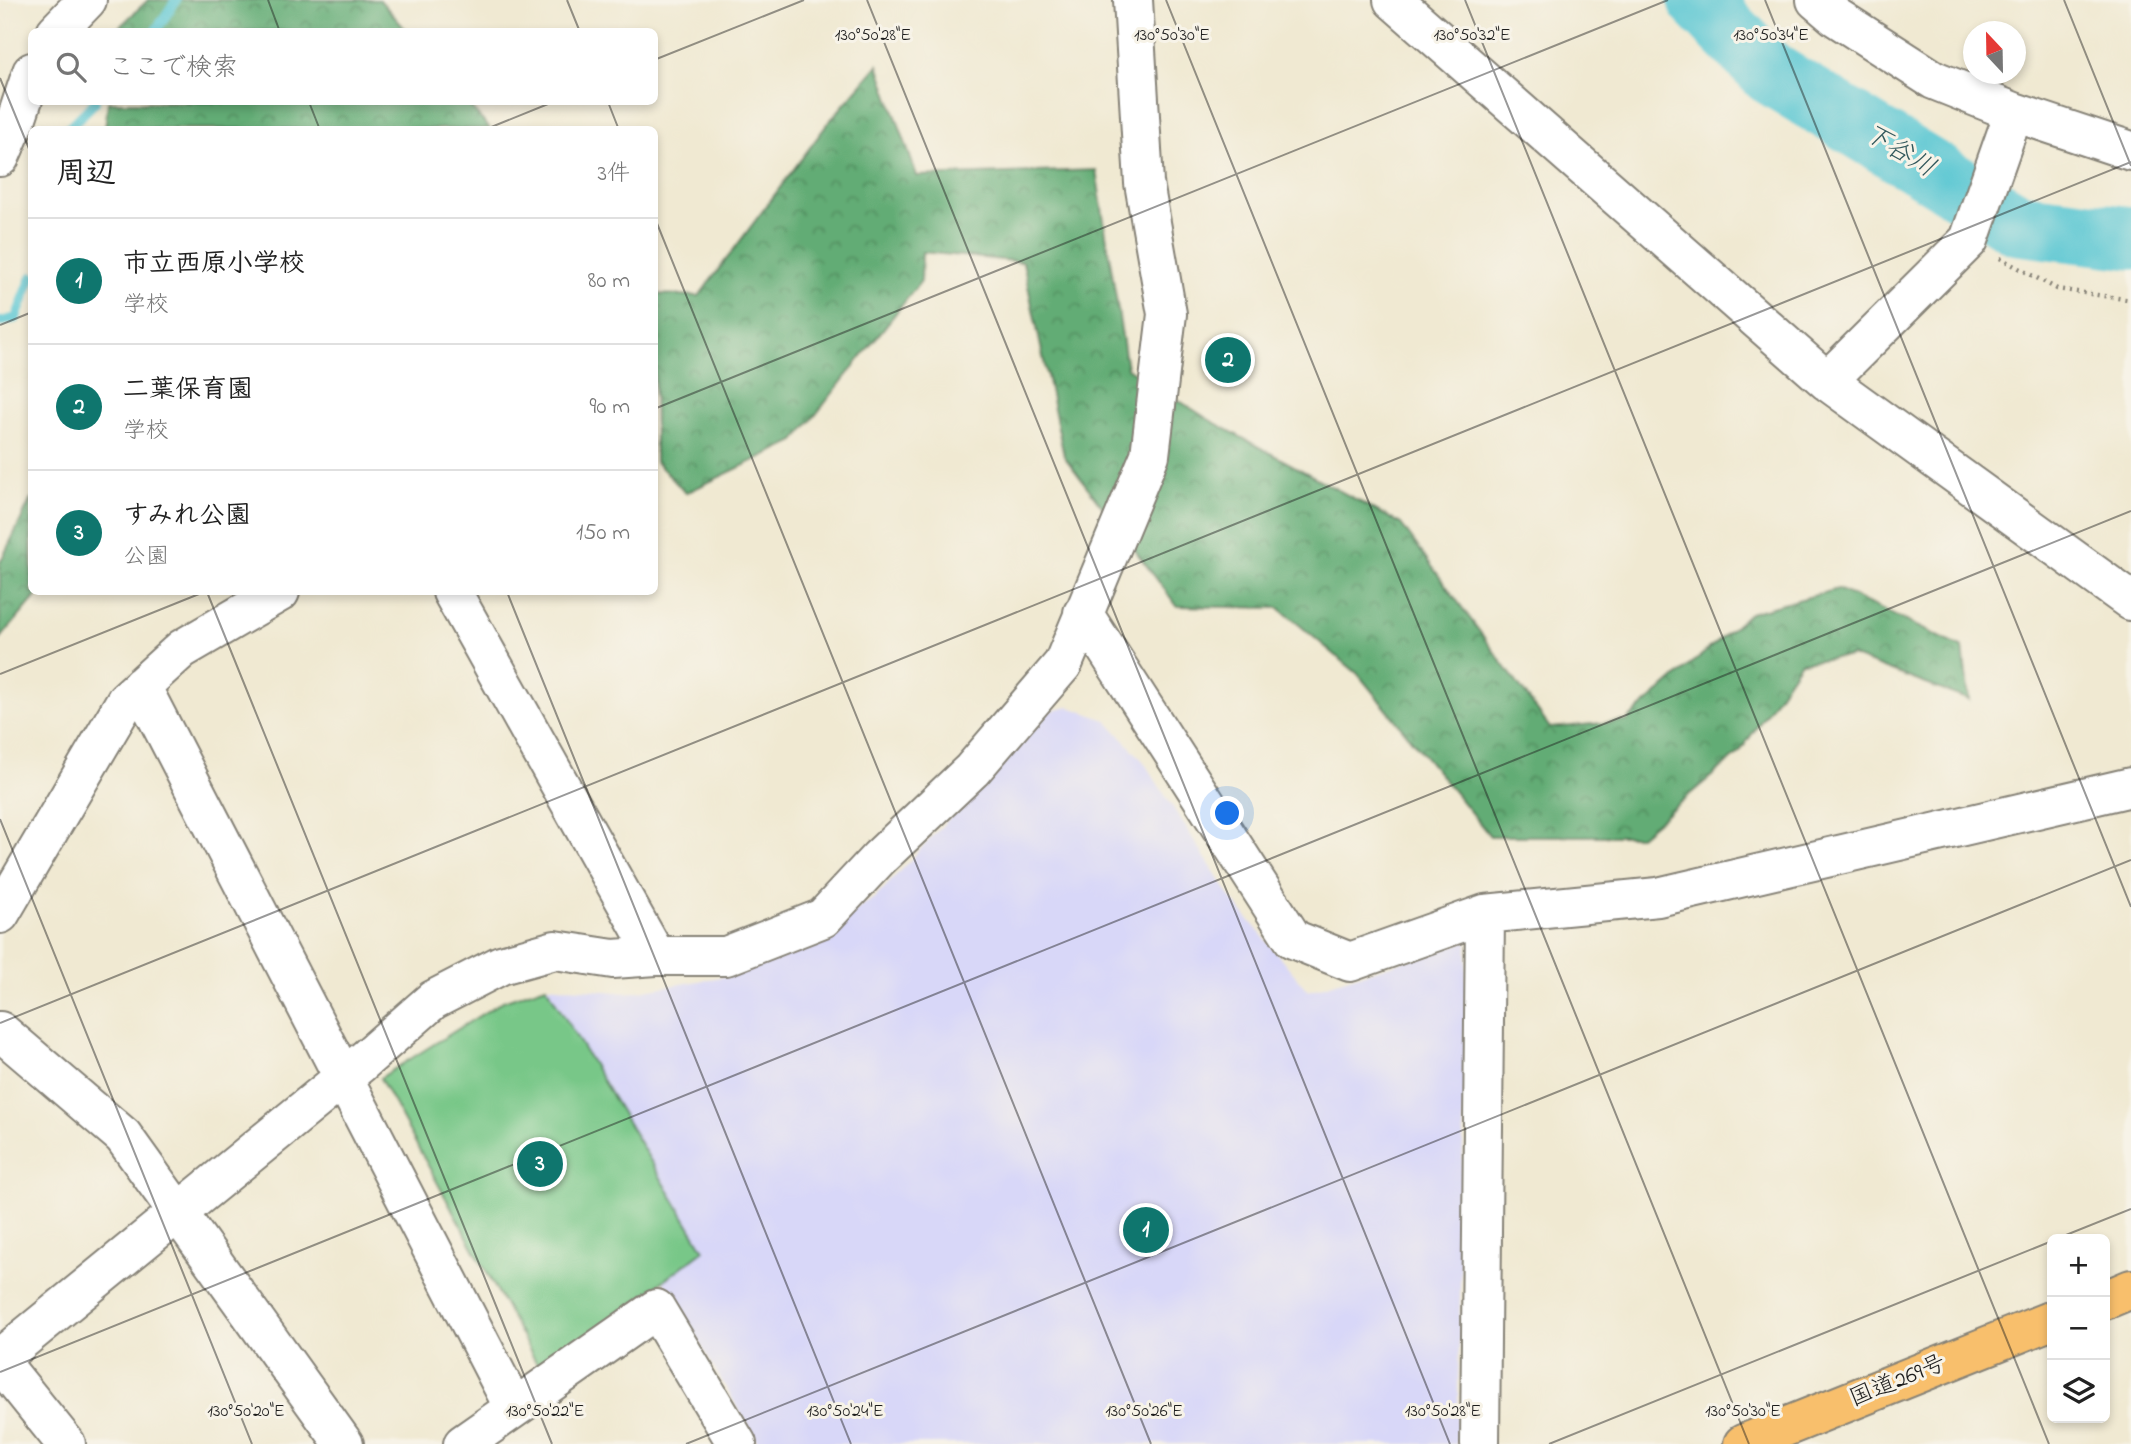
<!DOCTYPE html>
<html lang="ja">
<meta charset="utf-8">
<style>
:root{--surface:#fff;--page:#f6f6f6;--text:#222;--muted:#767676;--line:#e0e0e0;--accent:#0f766e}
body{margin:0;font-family:"Indie Flower","Klee One",sans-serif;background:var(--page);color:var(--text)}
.controls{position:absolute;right:21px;bottom:21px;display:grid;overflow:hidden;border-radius:10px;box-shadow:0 4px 10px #0003}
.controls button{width:63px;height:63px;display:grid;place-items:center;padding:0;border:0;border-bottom:2px solid var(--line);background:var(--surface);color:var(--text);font:35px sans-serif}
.compass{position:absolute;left:1963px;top:21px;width:63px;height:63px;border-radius:50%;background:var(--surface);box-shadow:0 4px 10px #0003;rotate:338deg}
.you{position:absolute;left:1228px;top:814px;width:24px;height:24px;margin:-18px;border:5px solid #fff;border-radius:50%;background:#1a73e8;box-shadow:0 0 0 10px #1a73e833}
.badge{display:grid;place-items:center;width:46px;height:46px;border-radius:50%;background:var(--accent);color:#fff;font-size:23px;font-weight:700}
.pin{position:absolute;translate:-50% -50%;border:4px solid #fff;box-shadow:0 2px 7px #0006}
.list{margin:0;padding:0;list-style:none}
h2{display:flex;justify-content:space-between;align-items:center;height:91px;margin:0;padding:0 28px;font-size:30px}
h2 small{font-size:23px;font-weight:400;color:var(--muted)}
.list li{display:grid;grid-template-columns:46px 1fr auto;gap:21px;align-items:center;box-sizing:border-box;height:126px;padding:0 28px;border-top:2px solid var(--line)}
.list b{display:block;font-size:26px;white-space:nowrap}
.list p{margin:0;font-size:23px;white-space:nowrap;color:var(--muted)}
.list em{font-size:23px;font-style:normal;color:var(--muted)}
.icon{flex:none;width:38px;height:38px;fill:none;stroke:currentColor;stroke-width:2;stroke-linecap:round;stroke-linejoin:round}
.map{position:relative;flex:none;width:2131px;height:1444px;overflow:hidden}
.search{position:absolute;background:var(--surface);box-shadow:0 4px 10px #0003;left:28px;top:28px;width:630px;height:77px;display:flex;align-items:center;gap:18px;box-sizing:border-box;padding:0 24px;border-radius:10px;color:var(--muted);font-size:26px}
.panel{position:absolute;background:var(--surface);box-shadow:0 4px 10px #0003;left:28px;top:126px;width:630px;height:469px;border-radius:10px}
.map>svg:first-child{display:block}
.built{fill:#d8d7f8}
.green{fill:#78c788;stroke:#4a7252;stroke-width:2}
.forest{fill:url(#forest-crowns);stroke:#3f6448;stroke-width:2}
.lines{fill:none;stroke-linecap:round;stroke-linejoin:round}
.stream{stroke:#5bc7d3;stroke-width:10}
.river{stroke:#5bc7d3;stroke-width:63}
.minor-casing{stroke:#868277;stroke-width:42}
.highway-casing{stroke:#868277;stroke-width:42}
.path{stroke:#868277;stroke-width:4.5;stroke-dasharray:2 5;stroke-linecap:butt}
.minor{stroke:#fff;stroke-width:38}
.highway{stroke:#f8bf6c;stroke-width:38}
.ticks{fill:none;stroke:#1c1c1c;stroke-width:2;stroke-opacity:0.45}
.labels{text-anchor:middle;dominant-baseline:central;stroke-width:6;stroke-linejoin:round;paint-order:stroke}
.street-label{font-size:24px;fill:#1c1c1c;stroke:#f7f3e8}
.water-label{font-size:26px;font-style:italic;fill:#32585c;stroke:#f7f3e8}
.ticks-label{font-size:18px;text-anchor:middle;fill:#1c1c1c;stroke:#f7f3e8;stroke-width:6;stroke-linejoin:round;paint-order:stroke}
</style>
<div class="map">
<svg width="2131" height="1444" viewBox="0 0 2131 1444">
<defs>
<pattern id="forest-crowns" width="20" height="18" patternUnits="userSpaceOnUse" patternTransform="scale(1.75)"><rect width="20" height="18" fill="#62ac74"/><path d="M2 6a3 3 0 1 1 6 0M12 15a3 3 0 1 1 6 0" fill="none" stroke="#508b5e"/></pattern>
</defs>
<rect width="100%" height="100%" fill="#f7f3e8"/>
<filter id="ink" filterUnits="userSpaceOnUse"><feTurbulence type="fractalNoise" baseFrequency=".0143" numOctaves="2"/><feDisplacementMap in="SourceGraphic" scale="14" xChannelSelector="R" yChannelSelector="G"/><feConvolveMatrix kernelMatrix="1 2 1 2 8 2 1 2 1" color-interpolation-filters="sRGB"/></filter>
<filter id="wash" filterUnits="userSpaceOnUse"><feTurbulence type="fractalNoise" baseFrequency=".00686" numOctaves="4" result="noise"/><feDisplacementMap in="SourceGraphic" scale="28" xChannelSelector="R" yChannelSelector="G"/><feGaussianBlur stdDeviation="1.57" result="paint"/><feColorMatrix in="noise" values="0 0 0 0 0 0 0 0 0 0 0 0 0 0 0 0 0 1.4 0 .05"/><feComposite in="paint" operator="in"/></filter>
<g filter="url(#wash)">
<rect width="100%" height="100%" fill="#f0e9d2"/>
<path class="built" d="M 1069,707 L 1106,720 L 1143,761 L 1231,898 L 1308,991 L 1467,941 L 1457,1444 L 759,1444 L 663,1281 L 704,1250 L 546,986 L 628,993 L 728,976 L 825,932 L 877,896 L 1048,712 Z"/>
<path class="green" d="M 546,986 L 704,1250 L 542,1373 L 380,1078 L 503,1001 Z"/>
<path class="forest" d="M 148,0 L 380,0 L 407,31 L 115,31 Z
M 878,65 L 917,176 L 1096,170 L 1127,368 L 1213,422 L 1401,524 L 1550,728 L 1626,721 L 1750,613 L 1838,589 L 1963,648 L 1969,700 L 1851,656 L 1801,662 L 1739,753 L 1640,836 L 1490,836 L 1358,674 L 1279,608 L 1177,606 L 1064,456 L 1023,262 L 922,252 L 921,281 L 795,441 L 686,493 L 655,461 L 654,294 L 699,296 L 829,122 Z
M 108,102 L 466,102 L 490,129 L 105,129 Z
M 31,499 L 32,592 L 40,592 L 0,639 L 0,563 Z"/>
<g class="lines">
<path class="stream" d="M 155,32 L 176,0
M 67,130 L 95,102
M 0,322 L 16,318 L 32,277"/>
<path class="river" d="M 1699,0 L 1770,73 L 2018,224 L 2131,238"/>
</g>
</g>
<g filter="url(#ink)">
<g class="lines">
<g class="minor-casing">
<path id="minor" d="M 1393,0 L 1827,381 L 2131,601
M 1816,0 L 1836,17 L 1934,80 L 2014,112 L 2131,151
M 56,32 L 87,0
M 0,157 L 16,120 L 32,72
M 1827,381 L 1969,240 L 2014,112
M 452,592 L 656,956
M 1083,613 L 1293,939 L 1350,962 L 1485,914 L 1658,897 L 2131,787
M 141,686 L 514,1408
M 0,914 L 126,700 L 182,649 L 280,592
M 0,1031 L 123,1136 L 344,1444
M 0,1358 L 360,1064 L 433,1000 L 501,965 L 555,950 L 613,959 L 656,956 L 726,956 L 823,918 L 879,858 L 972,770 L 1063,664 L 1150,455 L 1167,314 L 1144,183 L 1133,0
M 0,1362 L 66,1444
M 463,1444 L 656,1309 L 737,1444
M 1480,1444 L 1485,914"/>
</g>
<g class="highway-casing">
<path id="highway" d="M 2105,1300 L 2131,1289
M 1743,1444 L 2052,1320"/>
</g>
<path class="path" d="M 2000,258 L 2057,289 L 2131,300"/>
<use href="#minor" class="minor"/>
<use href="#highway" class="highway"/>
</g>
</g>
<path class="ticks" d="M 268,0 L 280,32M 567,0 L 580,32M 867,0 L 1450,1444M 1166,0 L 1749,1444M 1465,0 L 2049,1444M 1765,0 L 2131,907M 2064,0 L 2131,166M 654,60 L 804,0M 0,78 L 32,156M 309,102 L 320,130M 608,102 L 619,130M 484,130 L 553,102M 654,216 L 1151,1444M 0,325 L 32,312M 654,409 L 1668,0M 207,592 L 552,1444M 507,592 L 851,1444M 0,674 L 204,592M 0,819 L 252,1444M 0,1023 L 2131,162M 2056,1239 L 2131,1209M 0,1372 L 2131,511M 686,1444 L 2131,860M 1549,1444 L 2052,1241"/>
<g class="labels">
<g class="street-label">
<text transform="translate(1898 1382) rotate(-22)">国道269号</text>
</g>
<g class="water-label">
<text transform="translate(1899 152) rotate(31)">下谷川</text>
</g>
</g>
<g class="ticks-label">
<text x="873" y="40">130°50'28"E</text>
<text x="1172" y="40">130°50'30"E</text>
<text x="1472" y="40">130°50'32"E</text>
<text x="1771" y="40">130°50'34"E</text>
<text x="246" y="1416">130°50'20"E</text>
<text x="545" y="1416">130°50'22"E</text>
<text x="845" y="1416">130°50'24"E</text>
<text x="1144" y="1416">130°50'26"E</text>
<text x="1443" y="1416">130°50'28"E</text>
<text x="1743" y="1416">130°50'30"E</text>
</g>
</svg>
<div class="controls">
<button>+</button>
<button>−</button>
<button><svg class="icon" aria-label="layers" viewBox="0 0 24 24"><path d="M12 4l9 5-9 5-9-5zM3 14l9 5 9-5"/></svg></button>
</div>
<svg class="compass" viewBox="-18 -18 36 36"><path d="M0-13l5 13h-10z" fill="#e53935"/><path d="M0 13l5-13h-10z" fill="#767676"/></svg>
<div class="you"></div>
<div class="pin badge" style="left:1146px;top:1230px">1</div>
<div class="pin badge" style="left:1228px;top:360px">2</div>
<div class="pin badge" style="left:540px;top:1164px">3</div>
<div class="search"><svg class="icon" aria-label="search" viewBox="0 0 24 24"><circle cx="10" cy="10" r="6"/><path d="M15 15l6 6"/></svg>ここで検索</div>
<section class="panel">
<h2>周辺<small>3件</small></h2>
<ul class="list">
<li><span class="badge">1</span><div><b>市立西原小学校</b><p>学校</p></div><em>80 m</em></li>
<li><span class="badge">2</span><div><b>二葉保育園</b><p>学校</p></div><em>90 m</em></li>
<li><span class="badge">3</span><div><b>すみれ公園</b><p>公園</p></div><em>150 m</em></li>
</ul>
</section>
</div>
